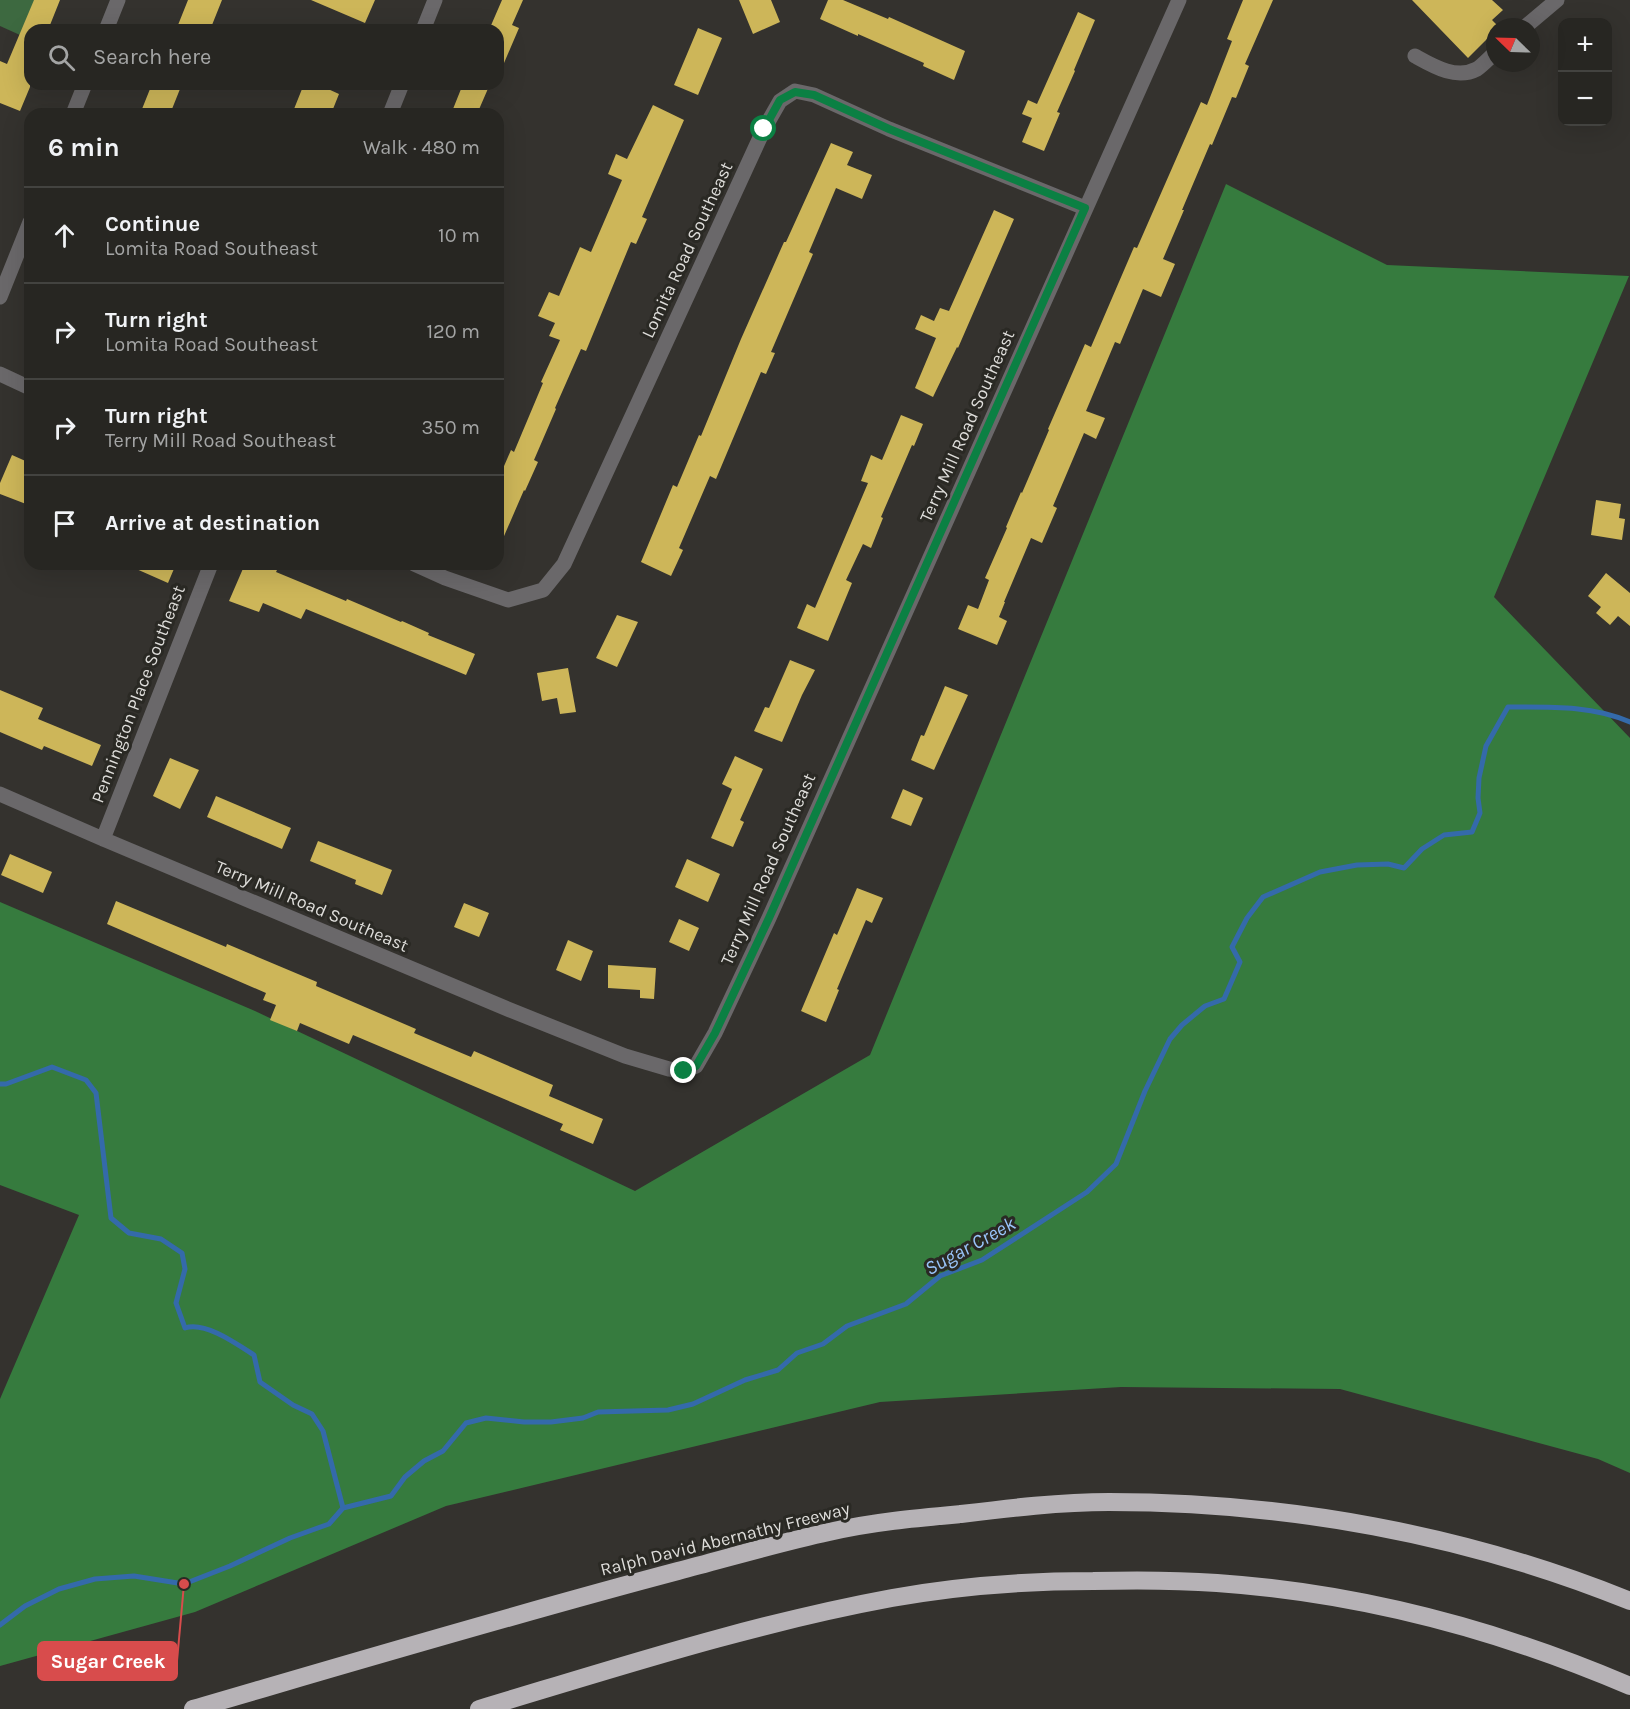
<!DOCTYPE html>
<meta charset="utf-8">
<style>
:root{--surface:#272622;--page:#33322f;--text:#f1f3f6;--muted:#a4a5a5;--line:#434340}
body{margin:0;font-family:Karla,sans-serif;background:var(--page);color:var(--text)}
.controls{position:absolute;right:18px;top:18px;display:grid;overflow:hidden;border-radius:12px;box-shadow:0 6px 24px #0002}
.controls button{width:54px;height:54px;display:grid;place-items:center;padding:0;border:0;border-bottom:2px solid var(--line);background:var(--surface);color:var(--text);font:30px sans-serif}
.compass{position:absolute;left:1486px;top:18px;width:54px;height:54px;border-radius:50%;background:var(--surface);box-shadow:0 6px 24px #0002;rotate:293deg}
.stop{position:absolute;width:18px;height:18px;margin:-14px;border:4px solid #0b8043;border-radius:50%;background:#fff}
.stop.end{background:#0b8043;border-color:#fff;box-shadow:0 2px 6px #0008}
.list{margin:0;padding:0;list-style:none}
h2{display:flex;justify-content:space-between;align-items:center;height:78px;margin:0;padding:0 24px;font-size:26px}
h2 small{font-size:20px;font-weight:400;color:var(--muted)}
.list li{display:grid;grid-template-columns:39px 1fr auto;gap:18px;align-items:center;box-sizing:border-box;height:96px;padding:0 24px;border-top:2px solid var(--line)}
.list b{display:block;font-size:22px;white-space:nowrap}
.list p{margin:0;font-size:20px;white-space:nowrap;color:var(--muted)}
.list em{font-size:20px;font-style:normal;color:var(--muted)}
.icon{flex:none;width:33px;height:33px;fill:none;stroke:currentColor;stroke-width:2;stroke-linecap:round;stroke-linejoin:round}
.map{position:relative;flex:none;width:1630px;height:1709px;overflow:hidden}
.search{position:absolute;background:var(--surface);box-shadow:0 6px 24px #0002;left:24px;top:24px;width:480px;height:66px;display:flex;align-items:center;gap:15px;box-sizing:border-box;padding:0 21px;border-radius:18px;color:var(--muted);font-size:22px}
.panel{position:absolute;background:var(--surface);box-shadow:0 6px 24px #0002;left:24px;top:108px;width:480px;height:462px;border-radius:18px}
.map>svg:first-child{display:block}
.green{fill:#3d6940}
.forest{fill:#367b3e}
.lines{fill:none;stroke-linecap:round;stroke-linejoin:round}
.stream{stroke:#346aaa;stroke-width:5}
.building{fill:#cdb659}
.minor{stroke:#6a686a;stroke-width:15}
.highway{stroke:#b6b2b6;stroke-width:18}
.route{stroke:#0b8043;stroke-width:8}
.labels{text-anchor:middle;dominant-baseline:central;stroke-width:6;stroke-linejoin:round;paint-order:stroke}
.street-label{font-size:18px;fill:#deddda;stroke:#2a2924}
.water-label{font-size:20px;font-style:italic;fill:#99c4f9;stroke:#2a2924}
.leader{fill:none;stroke:#d84c4c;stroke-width:2}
.callout-dot{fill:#d84c4c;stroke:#2a2924;stroke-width:2}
.callout{fill:#d84c4c;stroke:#d84c4c;stroke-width:2}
.callout-label{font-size:20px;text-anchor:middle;font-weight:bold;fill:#fff}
</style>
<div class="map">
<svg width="1630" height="1709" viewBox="0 0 1630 1709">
<rect width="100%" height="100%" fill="#34322e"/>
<path class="green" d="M 0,0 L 36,0 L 20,35 L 0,26 Z"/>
<path class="forest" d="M 1226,184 L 1387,265 L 1629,276 L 1494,597 L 1630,738 L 1630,1473 L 1598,1459 L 1340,1389 L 1121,1387 L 880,1402 L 446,1506 L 195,1612 L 0,1666 L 0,1399 L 79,1215 L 0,1185 L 0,902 L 255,1011 L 635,1191 L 870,1055 Z"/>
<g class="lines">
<path class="stream" d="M 0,1084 L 6,1084 L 52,1067 L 86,1080 L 96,1093 L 111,1218 L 129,1233 L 161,1239 L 182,1253 L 185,1269 L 176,1303 L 185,1328 C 205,1321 237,1344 254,1355 L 260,1382 L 293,1405 L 312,1414 L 323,1431 L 343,1508
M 0,1625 L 25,1606 L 59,1589 L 95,1579 L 134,1576 L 184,1584 L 230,1566 L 290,1538 L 329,1524 L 343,1508 L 391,1496 L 405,1477 L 424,1461 L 443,1451 L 466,1423 L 486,1418 L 524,1422 L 551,1422 L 583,1418 L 598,1412 L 668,1410 L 693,1404 L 745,1380 L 778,1370 L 797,1353 L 823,1344 L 847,1326 L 906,1304 L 940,1276 L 982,1260 L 1087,1192 L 1116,1164 L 1145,1091 L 1170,1039 L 1182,1025 L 1205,1006 L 1224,999 L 1240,962 L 1232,947 L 1247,918 L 1263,897 L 1320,872 L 1357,865 L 1388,864 L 1404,868 L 1422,849 L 1444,835 L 1472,832 L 1480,813 L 1478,798 L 1479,778 L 1486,746 L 1508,707 C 1549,707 1592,705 1630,722"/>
</g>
<path class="building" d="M 34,0 L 60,0 L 48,30 L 30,30 L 30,87 L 20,111 L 0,103 L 0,61 L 7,64 Z
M 188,0 L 222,0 L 210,30 L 176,30 Z
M 311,0 L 375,0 L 365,23 Z
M 502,0 L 523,0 L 512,25 L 519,28 L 498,77 L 498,30 L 489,30 Z
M 739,0 L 771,0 L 780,22 L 753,34 Z
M 828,0 L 843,0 L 888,19 L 889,17 L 965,51 L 954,80 L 923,66 L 924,63 L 858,34 L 858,36 L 820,19 Z
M 1243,0 L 1273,0 L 1245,64 L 1249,66 L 1236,98 L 1232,97 L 1212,145 L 1210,144 L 1182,210 L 1184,210 L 1163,259 L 1175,264 L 1161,297 L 1143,289 L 1120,344 L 1115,342 L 1086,411 L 1105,418 L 1096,439 L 1084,433 L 1053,506 L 1057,508 L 1042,543 L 1031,538 L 1004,602 L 1005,602 L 999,617 L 1007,621 L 997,645 L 958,629 L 968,605 L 978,609 L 989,580 L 985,578 L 1007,528 L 1006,527 L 1021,492 L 1022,493 L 1049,430 L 1048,429 L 1085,344 L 1091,347 L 1134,247 L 1137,248 L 1201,102 L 1207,105 L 1232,41 L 1227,39 Z
M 1412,0 L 1492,0 L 1503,10 L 1492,20 L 1499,27 L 1495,27 L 1495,31 L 1468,58 Z
M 1078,12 L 1095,20 L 1074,70 L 1075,71 L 1057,112 L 1060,113 L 1044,151 L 1022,142 L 1032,118 L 1022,114 L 1028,100 L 1037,104 Z
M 698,28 L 722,38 L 698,95 L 674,85 Z
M 152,84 L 182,84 L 170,114 L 154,114 L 142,109 Z
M 304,84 L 317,84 L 339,94 L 331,114 L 306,114 L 294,109 Z
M 463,84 L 490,84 L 477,114 L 451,114 Z
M 653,105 L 684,120 L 642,217 L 647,219 L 636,244 L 631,242 L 586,351 L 581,349 L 555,408 L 556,409 L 534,460 L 538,462 L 525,491 L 524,490 L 498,550 L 498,480 L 511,450 L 514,452 L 543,383 L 541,382 L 560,340 L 549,336 L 555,323 L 538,316 L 549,292 L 559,296 L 580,247 L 591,252 L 622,180 L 608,174 L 616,154 L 627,159 Z
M 831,143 L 853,152 L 847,165 L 872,175 L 862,199 L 836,188 L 809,252 L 813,254 L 771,352 L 775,353 L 766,374 L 761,372 L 716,479 L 710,476 L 679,548 L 683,550 L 671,576 L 641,562 L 673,485 L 677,487 L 699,435 L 701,436 L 741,339 L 784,242 L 786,242 Z
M 994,210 L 1014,219 L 958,348 L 957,347 L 933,397 L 915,388 L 936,338 L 915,329 L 921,315 L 934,321 L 940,308 L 949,311 Z
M 901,415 L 923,424 L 914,446 L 912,445 L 881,517 L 883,518 L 871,548 L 863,544 L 846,580 L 852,583 L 828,641 L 797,628 L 807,604 L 815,608 L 868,483 L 861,481 L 871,455 L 882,460 Z
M 12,455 L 30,463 L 30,494 L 26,504 L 0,494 L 0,483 Z
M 1596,500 L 1621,504 L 1619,518 L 1625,519 L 1622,540 L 1591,535 Z
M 125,564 L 176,564 L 168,583 Z
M 245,564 L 268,564 L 278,568 L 276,572 L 346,601 L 347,599 L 401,622 L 402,621 L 429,633 L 428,635 L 475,654 L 466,675 L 306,609 L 301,619 L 263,603 L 259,612 L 229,601 Z
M 1606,573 L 1630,593 L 1630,626 L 1618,616 L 1610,625 L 1596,613 L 1601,607 L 1588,596 Z
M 617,615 L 638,622 L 617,667 L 596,658 Z
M 790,660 L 815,670 L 802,695 L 782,742 L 754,731 L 765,707 L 769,708 Z
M 568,668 L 576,712 L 560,714 L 557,698 L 542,701 L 537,673 Z
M 945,686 L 968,695 L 934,770 L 911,760 L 921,735 L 924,736 Z
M 0,690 L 43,708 L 38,719 L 101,745 L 92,766 L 44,746 L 42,750 L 0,732 Z
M 735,756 L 763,769 L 740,820 L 744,822 L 733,847 L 711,838 L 732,789 L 722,784 Z
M 170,758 L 199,770 L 180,809 L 153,796 Z
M 903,789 L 923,798 L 911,826 L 891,818 Z
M 216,796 L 291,828 L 282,849 L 207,817 Z
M 318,841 L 392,870 L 382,895 L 355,884 L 356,880 L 310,861 Z
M 10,854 L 52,872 L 43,893 L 1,875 Z
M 687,859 L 720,874 L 708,902 L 675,887 Z
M 857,888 L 883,898 L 872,923 L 866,920 L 837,989 L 839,990 L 826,1022 L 801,1011 L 834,933 L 837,935 Z
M 116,901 L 226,947 L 227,944 L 317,982 L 316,986 L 416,1029 L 414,1033 L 471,1057 L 474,1051 L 553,1085 L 549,1096 L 603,1119 L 593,1144 L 560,1130 L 563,1124 L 353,1035 L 349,1044 L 300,1023 L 297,1031 L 270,1020 L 276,1005 L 263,1000 L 266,993 L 107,924 Z
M 464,903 L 489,913 L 479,937 L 454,927 Z
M 679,919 L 699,928 L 689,951 L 669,942 Z
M 568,940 L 593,951 L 581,981 L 556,970 Z
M 608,965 L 656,968 L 654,999 L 640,998 L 640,990 L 608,988 Z"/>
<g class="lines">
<path class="minor" d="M 1525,27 L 1557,0
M 106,30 L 118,0
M 423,30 L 435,0
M 1415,56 C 1433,66 1456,80 1477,69 C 1483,65 1489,58 1495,53
M 73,114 L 85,84
M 390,114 L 402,84
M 0,297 L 30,222
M 0,374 L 30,388
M 414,564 L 445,578 L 508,600 L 543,590 L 564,564 L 764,129 L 780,101 L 795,91 L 814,95 L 889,129 L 1085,208
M 0,794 L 103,839 L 510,1010 L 625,1056 L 669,1069 L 684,1071 L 696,1066 L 715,1033 L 769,918 L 1179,0
M 103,839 L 211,564"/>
<path class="highway" d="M 193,1709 C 354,1662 515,1614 678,1571 C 728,1558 778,1543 829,1532 C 872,1522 917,1518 961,1514 C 1010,1508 1060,1502 1109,1502 C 1286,1502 1465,1534 1630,1601
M 479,1709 C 616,1668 751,1624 892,1598 C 958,1586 1026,1581 1093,1581 C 1134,1580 1176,1580 1217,1583 C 1360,1593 1499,1630 1630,1686"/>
</g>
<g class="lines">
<path class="route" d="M 684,1071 L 696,1066 L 715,1033 L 769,918 L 1085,208 L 889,129 L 814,95 L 795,92 L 780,100 L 764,129"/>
</g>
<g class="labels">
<g class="street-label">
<text transform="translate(687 250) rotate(-65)">Lomita Road Southeast</text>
<text transform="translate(967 426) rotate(-66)">Terry Mill Road Southeast</text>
<text transform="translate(138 694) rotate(-69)">Pennington Place Southeast</text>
<text transform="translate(768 869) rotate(-66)">Terry Mill Road Southeast</text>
<text transform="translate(312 906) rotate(23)">Terry Mill Road Southeast</text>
<text transform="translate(725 1539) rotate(-14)">Ralph David Abernathy Freeway</text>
</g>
<g class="water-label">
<text transform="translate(970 1246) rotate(-29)">Sugar Creek</text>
</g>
</g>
<path class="leader" d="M184 1584L177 1661"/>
<circle class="callout-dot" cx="184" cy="1584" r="6"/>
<rect class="callout" x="38" y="1642" width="139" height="38" rx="6"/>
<g class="callout-label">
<text x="108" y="1668">Sugar Creek</text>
</g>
</svg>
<div class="controls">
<button>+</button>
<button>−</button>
</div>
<svg class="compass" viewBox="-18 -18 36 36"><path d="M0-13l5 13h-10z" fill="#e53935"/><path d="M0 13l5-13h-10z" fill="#a4a5a5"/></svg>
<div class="stop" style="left:764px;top:129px"></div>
<div class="stop end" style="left:684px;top:1071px"></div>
<div class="search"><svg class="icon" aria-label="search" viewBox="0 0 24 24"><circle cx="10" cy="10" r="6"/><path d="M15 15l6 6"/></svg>Search here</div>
<section class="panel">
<h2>6 min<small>Walk · 480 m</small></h2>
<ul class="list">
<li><svg class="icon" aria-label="ahead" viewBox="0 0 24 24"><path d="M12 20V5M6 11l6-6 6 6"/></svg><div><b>Continue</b><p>Lomita Road Southeast</p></div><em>10 m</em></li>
<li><svg class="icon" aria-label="right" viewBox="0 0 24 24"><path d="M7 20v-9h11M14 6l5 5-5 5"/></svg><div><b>Turn right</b><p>Lomita Road Southeast</p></div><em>120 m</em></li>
<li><svg class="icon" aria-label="right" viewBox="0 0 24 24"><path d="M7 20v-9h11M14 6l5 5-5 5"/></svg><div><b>Turn right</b><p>Terry Mill Road Southeast</p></div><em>350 m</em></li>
<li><svg class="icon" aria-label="arrive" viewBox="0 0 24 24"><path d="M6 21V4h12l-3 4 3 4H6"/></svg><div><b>Arrive at destination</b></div></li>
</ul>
</section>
</div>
